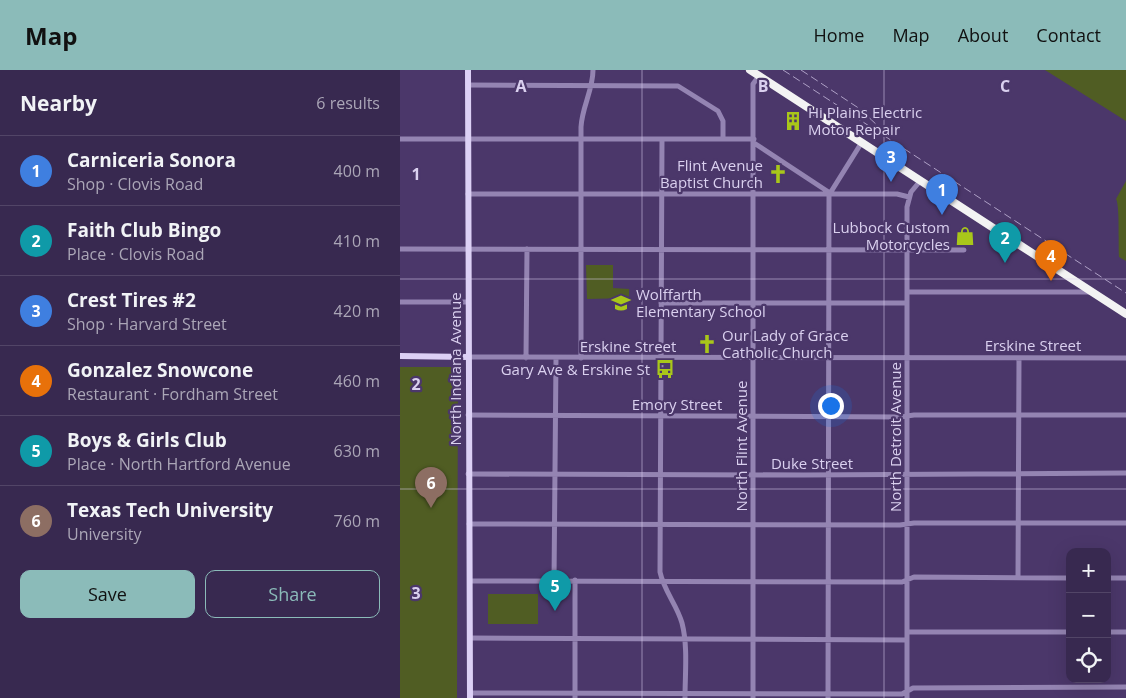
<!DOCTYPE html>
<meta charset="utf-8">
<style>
:root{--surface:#382950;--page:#3f3157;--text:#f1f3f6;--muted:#aba6b7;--line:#524567;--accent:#8bbbb9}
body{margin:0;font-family:"Open Sans",sans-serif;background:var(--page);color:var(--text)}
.controls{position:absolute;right:15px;bottom:15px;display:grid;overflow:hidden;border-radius:10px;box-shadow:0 5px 20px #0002}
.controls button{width:45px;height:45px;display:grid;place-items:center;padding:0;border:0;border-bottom:1px solid var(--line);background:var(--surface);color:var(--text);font:25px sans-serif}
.you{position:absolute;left:430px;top:335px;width:18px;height:18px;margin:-12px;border:4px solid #fff;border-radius:50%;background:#1a73e8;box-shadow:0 0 0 8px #1a73e833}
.badge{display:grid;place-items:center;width:32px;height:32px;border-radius:50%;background:var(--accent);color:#fff;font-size:16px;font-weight:700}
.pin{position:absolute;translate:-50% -41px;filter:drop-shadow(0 1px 2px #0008)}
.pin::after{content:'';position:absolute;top:26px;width:18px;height:15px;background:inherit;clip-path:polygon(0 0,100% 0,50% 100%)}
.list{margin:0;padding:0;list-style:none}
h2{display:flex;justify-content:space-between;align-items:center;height:65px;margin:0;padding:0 20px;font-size:21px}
h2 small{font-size:16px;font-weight:400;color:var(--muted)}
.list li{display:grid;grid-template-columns:32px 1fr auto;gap:15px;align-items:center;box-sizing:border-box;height:70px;padding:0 20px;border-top:1px solid var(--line)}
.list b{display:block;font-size:19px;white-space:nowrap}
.list p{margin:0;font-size:16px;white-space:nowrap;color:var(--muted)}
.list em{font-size:16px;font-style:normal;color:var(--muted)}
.actions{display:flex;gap:10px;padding:15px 20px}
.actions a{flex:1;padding:11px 0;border:1px solid var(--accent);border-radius:10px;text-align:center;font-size:18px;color:var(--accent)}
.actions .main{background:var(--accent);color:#111}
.icon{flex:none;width:28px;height:28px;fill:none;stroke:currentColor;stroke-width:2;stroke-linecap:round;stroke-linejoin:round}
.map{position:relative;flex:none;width:726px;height:628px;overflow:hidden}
header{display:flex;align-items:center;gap:30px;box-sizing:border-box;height:70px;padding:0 25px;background:var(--accent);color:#111}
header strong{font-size:24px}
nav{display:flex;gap:28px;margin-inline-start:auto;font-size:18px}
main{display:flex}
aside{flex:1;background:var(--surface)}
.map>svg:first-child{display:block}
.green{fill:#505d23}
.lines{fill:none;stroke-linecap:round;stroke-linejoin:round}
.minor{stroke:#9484b2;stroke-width:5}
.major{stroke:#dcd0f5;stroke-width:6}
.highway{stroke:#f3f3f3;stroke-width:8}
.rail{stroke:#aea0c6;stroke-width:1;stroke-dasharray:8 4;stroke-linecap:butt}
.grid{fill:none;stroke:#dad0ef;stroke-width:1;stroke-opacity:0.55}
.labels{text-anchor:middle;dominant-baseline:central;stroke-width:4.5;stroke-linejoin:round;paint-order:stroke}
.poi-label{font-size:15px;fill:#dad0ef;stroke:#4b376a;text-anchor:start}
.street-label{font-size:15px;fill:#dad0ef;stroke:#4b376a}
.grid-label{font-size:16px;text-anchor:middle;font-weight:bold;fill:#dad0ef;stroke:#4b376a;stroke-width:4.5;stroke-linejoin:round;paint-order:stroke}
</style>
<header>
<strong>Map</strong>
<nav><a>Home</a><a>Map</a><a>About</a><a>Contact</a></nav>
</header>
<main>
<aside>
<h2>Nearby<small>6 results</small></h2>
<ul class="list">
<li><span class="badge" style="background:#3f7fe0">1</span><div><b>Carniceria Sonora</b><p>Shop · Clovis Road</p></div><em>400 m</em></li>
<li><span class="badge" style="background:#0f9aa8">2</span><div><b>Faith Club Bingo</b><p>Place · Clovis Road</p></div><em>410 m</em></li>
<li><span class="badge" style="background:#3f7fe0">3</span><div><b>Crest Tires #2</b><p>Shop · Harvard Street</p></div><em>420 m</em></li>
<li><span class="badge" style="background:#e8710a">4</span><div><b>Gonzalez Snowcone</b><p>Restaurant · Fordham Street</p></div><em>460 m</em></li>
<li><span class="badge" style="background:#0f9aa8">5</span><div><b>Boys &amp; Girls Club</b><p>Place · North Hartford Avenue</p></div><em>630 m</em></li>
<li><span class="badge" style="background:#8d6e63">6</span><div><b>Texas Tech University</b><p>University</p></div><em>760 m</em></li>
</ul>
<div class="actions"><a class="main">Save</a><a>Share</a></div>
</aside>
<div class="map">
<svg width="726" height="628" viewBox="0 0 726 628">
<rect width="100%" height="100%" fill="#4b376a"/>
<path class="green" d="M 645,0 L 726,0 L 726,51 Z
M 726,111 L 726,191 L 719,187 C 718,174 720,136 716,129 Z
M 186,195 L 213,195 L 213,218 L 229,219 L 229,228 L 187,229 Z
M 0,297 L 51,297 L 58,302 L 57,628 L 0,628 Z
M 88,524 L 138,524 L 138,554 L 88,554 Z"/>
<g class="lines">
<path class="minor" d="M 68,15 L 278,16 L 318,41 L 323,51 L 323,69
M 0,69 L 354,69
M 262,69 L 260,502 C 264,521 277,535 282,553 C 288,576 285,604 285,628
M 354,73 L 430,123
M 68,124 L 497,124 L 509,127
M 0,179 L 564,180
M 507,222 L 690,222
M 0,232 L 67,232
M 261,233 L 507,233
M 68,287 L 726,288
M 126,288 L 127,179
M 181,288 L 181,57 C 182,37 193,20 193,0
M 68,345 L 500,347 L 514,345 L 726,345
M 68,404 L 404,405 L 726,403
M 69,454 L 500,455 L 514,453 L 726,453
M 618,508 L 619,288
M 707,508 L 726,508
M 175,510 L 175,628
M 70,511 L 502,512 L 514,507 L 670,508
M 154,511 L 156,288
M 507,562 L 670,562
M 707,562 L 726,562
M 70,568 L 507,570
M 70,623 L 502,624 L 513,618 L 726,617
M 353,628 L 353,14 L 359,6
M 428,628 L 429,125 L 462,72
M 507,628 L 507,137 L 511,122 L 521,110"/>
<path class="major" d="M 68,0 L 70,628
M 0,286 L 68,287"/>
<path class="highway" d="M 350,0 L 726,244"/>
<path class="rail" d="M 383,0 L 726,223
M 401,0 L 460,39 L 479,57"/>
</g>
<path class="grid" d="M 242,0 L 242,628M 484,0 L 484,628M 0,209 L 726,209M 0,419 L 726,419"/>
<defs>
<g id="building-bare" transform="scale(1.5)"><path d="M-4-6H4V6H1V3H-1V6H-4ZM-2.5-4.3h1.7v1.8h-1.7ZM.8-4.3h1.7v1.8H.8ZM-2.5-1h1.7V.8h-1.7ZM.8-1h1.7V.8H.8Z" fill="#a9c71a" stroke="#4b376a" stroke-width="2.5" paint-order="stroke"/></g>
<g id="church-bare" transform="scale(1.5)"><path d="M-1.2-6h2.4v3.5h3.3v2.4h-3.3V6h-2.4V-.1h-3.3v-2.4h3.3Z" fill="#a9c71a" stroke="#4b376a" stroke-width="2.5" paint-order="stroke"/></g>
<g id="shop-bare" transform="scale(1.5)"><path d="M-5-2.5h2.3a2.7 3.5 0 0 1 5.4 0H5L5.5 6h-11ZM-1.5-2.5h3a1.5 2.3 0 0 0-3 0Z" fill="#a9c71a" stroke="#4b376a" stroke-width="2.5" paint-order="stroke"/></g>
<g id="school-bare" transform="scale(1.5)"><path d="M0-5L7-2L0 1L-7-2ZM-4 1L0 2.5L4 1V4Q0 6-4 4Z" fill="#a9c71a" stroke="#4b376a" stroke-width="2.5" paint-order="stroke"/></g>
<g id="bus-bare" transform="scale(1.5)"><path d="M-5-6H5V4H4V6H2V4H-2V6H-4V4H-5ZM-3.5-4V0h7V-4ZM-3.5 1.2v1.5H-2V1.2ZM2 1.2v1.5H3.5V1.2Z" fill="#a9c71a" stroke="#4b376a" stroke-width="2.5" paint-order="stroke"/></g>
</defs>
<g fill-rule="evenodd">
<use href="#building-bare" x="393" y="51"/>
<use href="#church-bare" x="378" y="104"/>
<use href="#shop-bare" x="565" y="166"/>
<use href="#school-bare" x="221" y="233"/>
<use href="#church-bare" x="307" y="274"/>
<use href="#bus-bare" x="265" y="299"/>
</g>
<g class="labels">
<g class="poi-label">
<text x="408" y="42">Hi Plains Electric<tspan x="408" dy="17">Motor Repair</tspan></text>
<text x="363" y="95" text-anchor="end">Flint Avenue<tspan x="363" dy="17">Baptist Church</tspan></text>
<text x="550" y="157" text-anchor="end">Lubbock Custom<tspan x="550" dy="17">Motorcycles</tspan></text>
<text x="236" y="224">Wolffarth<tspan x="236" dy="17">Elementary School</tspan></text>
<text x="322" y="265">Our Lady of Grace<tspan x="322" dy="17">Catholic Church</tspan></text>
<text x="250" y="299" text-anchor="end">Gary Ave &amp; Erskine St</text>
</g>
<g class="street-label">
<text x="633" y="275">Erskine Street</text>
<text x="228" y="276">Erskine Street</text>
<text transform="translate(55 299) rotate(-90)">North Indiana Avenue</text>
<text x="277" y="334">Emory Street</text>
<text transform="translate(495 367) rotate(-90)">North Detroit Avenue</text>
<text transform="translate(341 376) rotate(-90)">North Flint Avenue</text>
<text x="412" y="393">Duke Street</text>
</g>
</g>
<g class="grid-label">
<text x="121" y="22">A</text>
<text x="363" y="22">B</text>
<text x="605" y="22">C</text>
<text x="16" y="110">1</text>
<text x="16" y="320">2</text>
<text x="16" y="529">3</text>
</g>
</svg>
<div class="controls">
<button>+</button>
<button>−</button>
<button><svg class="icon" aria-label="locate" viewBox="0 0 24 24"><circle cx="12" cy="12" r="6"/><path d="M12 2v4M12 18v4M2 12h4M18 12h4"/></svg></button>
</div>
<div class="you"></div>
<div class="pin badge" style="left:542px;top:145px;background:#3f7fe0">1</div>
<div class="pin badge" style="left:605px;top:193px;background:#0f9aa8">2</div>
<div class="pin badge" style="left:491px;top:112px;background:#3f7fe0">3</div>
<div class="pin badge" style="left:651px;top:211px;background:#e8710a">4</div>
<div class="pin badge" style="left:155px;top:541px;background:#0f9aa8">5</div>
<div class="pin badge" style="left:31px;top:438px;background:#8d6e63">6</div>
</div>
</main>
